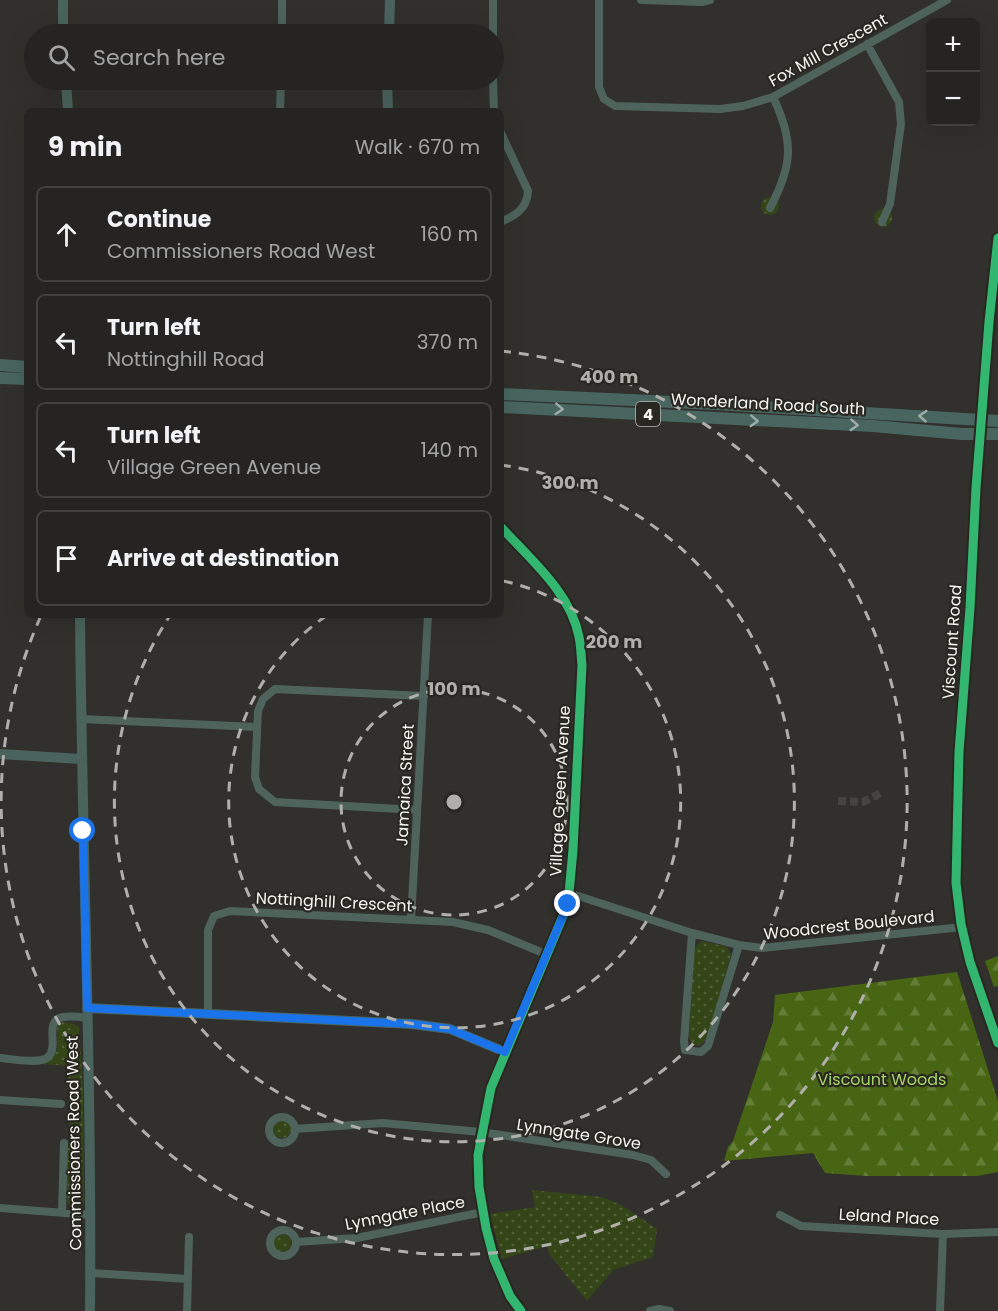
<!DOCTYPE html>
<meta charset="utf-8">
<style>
:root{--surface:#252422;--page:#2d2c2a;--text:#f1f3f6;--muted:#a3a4a5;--line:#424140}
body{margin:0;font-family:Poppins,sans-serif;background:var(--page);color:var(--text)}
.controls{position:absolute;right:18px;top:18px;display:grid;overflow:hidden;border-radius:9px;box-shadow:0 6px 24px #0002}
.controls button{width:54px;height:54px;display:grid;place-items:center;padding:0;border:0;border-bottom:2px solid var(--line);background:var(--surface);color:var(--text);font:30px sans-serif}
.stop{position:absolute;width:18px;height:18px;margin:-14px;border:4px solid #1a73e8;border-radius:50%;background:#fff}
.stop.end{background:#1a73e8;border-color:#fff;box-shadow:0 2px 6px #0008}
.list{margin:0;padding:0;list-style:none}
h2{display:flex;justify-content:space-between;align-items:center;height:78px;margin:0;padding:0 24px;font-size:26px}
h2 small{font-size:20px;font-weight:400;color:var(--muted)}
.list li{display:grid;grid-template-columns:39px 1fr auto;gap:18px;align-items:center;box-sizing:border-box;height:96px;margin:0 12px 12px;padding:0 12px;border:2px solid var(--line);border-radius:9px}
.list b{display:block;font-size:22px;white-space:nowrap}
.list p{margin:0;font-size:20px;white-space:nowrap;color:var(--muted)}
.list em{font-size:20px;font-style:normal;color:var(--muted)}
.icon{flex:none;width:33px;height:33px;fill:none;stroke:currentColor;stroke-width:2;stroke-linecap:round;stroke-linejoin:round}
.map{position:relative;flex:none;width:998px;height:1311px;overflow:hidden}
.search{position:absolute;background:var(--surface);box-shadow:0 6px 24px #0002;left:24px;top:24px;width:480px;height:66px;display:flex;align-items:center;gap:15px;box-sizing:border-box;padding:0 21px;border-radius:33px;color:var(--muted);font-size:22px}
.panel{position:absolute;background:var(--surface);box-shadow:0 6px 24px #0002;left:24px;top:108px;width:480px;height:510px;border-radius:9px}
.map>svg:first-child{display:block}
.grass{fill:url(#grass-dots)}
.forest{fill:url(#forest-firs)}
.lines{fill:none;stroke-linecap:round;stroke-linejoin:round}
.street-tunnel{stroke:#454440;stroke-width:8;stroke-dasharray:8 4;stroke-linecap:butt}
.street{stroke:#4e635c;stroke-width:8}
.secondary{stroke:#4a635c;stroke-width:10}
.primary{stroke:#48665f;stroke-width:12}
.cycleway-casing{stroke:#292721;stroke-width:13}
.cycleway{stroke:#33b770;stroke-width:9}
.oneway{stroke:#9eada8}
.route{stroke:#1a73e8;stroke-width:8}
.ring{fill:none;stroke:#b0afac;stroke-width:3;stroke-dasharray:10 8}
.labels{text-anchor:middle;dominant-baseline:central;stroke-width:4.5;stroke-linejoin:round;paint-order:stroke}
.shield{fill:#292721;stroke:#b8b6b2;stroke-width:1.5}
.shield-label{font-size:15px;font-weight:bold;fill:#f5f4f0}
.street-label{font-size:16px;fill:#f5f4f0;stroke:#292721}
.park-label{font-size:16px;fill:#a5d563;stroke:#292721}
.centre{fill:#b0afac;stroke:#292721;stroke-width:3}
.ring-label{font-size:18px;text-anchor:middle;font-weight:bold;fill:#b0afac;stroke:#292721;stroke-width:4.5;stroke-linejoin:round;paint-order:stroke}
</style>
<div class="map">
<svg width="998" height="1311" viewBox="0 0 998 1311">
<defs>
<pattern id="grass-dots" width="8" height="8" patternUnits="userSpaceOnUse" patternTransform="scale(1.5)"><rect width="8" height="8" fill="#344618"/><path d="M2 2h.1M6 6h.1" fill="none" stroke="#52613a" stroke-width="1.8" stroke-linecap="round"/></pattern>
<pattern id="forest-firs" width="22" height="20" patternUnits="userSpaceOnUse" patternTransform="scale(1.5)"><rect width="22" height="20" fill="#486513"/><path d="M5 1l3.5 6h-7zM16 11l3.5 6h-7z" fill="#637c36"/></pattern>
</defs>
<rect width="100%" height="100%" fill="#31302d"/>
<path class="grass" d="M761 206a9 9 0 1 1 18 0a9 9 0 1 1-18 0Z
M874 218a9 9 0 1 1 18 0a9 9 0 1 1-18 0Z
M 702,941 L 727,947 L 731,955 L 708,1037 L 699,1046 C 689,1044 689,1039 688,1030 L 694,948 Z
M 60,1022 L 71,1023 L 79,1027 L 83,1090 L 84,1203 L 79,1209 L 73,1208 L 67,1202 L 67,1143 L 70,1142 L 68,1066 L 42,1064 C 63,1054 57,1045 57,1025 Z
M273 1129a9 9 0 1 1 18 0a9 9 0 1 1-18 0Z
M 532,1190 L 602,1197 L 621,1205 L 657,1229 L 653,1257 L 613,1270 L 587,1301 L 549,1254 L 547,1246 L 502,1259 L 490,1214 L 535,1207 Z
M273 1243a9 9 0 1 1 18 0a9 9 0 1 1-18 0Z"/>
<path class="forest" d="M 998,956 L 998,986 L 994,987 L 985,961 Z
M 957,972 L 998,1101 L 998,1172 L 977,1176 L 866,1176 L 825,1173 L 813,1153 L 724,1161 L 728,1147 L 733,1141 L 773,1022 L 775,995 Z"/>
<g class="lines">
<path class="street-tunnel" d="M 838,801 L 863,802 L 881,793"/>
<path class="street" d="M 599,0 L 599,87 L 604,99 L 615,106 L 720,109 L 743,106 L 773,97 L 947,0
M 641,0 L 702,2 L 710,0
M 282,34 L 282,0
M 493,34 L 493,0
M 867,44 L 899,102 L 901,124 L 890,204 L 882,222
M 493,80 L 494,111
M 280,111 L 281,80
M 501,133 L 528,191 C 527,209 516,215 501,222
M 770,208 C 793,165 794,141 773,97
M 81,719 L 257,727
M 417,810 L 275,802 L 259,789 L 255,777 L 258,711 L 263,699 L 275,689 L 424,696
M 569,893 L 692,933 L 684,1041 L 685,1050 L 701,1052 L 708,1046 L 739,945 L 762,948 L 962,927
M 411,920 L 428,615
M 692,933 L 739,945
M 208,1014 L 208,930 L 214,916 L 230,911 L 453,922 L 488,930 L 548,955
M 0,1058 C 11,1059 39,1064 47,1058 C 61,1048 42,1021 63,1017 C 70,1016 80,1017 87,1018
M 0,1100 L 61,1104
M269 1130a13 13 0 1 1 26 0a13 13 0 1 1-26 0Z
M 295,1129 L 383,1123 L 481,1132 L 633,1155 L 651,1160 L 666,1174
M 0,1208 L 91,1215
M 62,1212 L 64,1143
M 780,1215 L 801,1226 L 943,1234 L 998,1232
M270 1243a13 13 0 1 1 26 0a13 13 0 1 1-26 0Z
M 296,1242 L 357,1238 L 483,1212
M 91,1273 L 188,1279
M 187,1311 L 189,1237
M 650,1311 L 659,1309 L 670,1311
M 940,1311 L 943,1234"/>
<path class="secondary" d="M 63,0 L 63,34
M 389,34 L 390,0
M 66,80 L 68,111
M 387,80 L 388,111
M 998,238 L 989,322 L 976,488 L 970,608 L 959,752 L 956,883 L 961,924 L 970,962 L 998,1043
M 501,527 C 530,559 571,593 579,637 C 581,646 581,656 582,665 L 573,850 L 568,904 L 491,1088 L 478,1155 L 479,1187 L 486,1228 L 494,1259 L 510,1296 L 521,1311
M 80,615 C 82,847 92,1079 90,1311
M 0,754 L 81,759
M 87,1008 L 412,1024 L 450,1029 L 505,1052"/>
<path class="primary" d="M 0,365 L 27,367
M 0,378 L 27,379
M 501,394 L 715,404 L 998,421
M 501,407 L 873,426 L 962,434 L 998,434"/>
<g class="cycleway-casing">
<path id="cycleway" d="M 998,238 L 989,322 L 976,488 L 970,608 L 959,752 L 956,883 L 961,924 L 970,962 L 998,1043
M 501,527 C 530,559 571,593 579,637 C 581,646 581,656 582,665 L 573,850 L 568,904 L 491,1088 L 478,1155 L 479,1187 L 486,1228 L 494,1259 L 510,1296 L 521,1311"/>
</g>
<use href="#cycleway" class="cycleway"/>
</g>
<defs><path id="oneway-chevron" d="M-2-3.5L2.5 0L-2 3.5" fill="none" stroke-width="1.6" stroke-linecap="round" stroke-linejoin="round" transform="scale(1.5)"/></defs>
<g class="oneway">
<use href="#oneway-chevron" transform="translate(559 409) rotate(3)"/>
<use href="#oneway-chevron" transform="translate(923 416) rotate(-176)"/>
<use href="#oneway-chevron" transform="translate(754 421) rotate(3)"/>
<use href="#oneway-chevron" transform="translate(854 425) rotate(3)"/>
</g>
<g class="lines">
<path class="route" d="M 83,831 L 87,1008 L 412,1024 L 450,1029 L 505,1052 L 568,904"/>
</g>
<g class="ring">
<circle cx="454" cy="802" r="113"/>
<path d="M503 581A226 226 0 1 1 326 616"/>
<path d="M501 465A340 340 0 1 1 169 617"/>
<path d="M501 351A453 453 0 1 1 40 618"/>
</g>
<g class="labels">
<rect class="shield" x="636" y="402" width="24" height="24" rx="4.5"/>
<g class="shield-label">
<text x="648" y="414">4</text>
</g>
<g class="street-label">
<text transform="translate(828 50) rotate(-29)">Fox Mill Crescent</text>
<text transform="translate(768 404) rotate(3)">Wonderland Road South</text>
<text transform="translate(952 642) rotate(-86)">Viscount Road</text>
<text transform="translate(405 785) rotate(-87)">Jamaica Street</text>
<text transform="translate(560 791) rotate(-87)">Village Green Avenue</text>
<text transform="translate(334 902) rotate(3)">Nottinghill Crescent</text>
<text transform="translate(849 925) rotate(-6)">Woodcrest Boulevard</text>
<text transform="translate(579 1134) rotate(9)">Lynngate Grove</text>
<text transform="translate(74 1143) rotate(-91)">Commissioners Road West</text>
<text transform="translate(405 1213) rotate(-11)">Lynngate Place</text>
<text transform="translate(889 1217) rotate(3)">Leland Place</text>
</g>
<g class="park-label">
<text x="882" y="1079">Viscount Woods</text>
</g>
</g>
<circle cx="454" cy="802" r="9" class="centre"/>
<g class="ring-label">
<text x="609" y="383">400 m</text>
<text x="570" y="489">300 m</text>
<text x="614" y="648">200 m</text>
<text x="454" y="695">100 m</text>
</g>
</svg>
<div class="controls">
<button>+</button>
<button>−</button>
</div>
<div class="stop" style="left:83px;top:831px"></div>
<div class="stop end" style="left:568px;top:904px"></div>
<div class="search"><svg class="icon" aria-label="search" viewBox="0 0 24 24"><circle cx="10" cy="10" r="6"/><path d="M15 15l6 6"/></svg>Search here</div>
<section class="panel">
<h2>9 min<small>Walk · 670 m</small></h2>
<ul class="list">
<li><svg class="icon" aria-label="ahead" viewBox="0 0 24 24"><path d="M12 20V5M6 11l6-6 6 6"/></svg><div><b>Continue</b><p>Commissioners Road West</p></div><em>160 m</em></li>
<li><svg class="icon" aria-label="left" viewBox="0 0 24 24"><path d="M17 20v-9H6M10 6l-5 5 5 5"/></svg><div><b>Turn left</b><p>Nottinghill Road</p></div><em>370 m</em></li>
<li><svg class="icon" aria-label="left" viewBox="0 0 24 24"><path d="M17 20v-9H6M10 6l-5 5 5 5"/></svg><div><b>Turn left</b><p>Village Green Avenue</p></div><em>140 m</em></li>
<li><svg class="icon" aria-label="arrive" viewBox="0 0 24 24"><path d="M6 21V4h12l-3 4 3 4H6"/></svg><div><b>Arrive at destination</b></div></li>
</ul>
</section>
</div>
